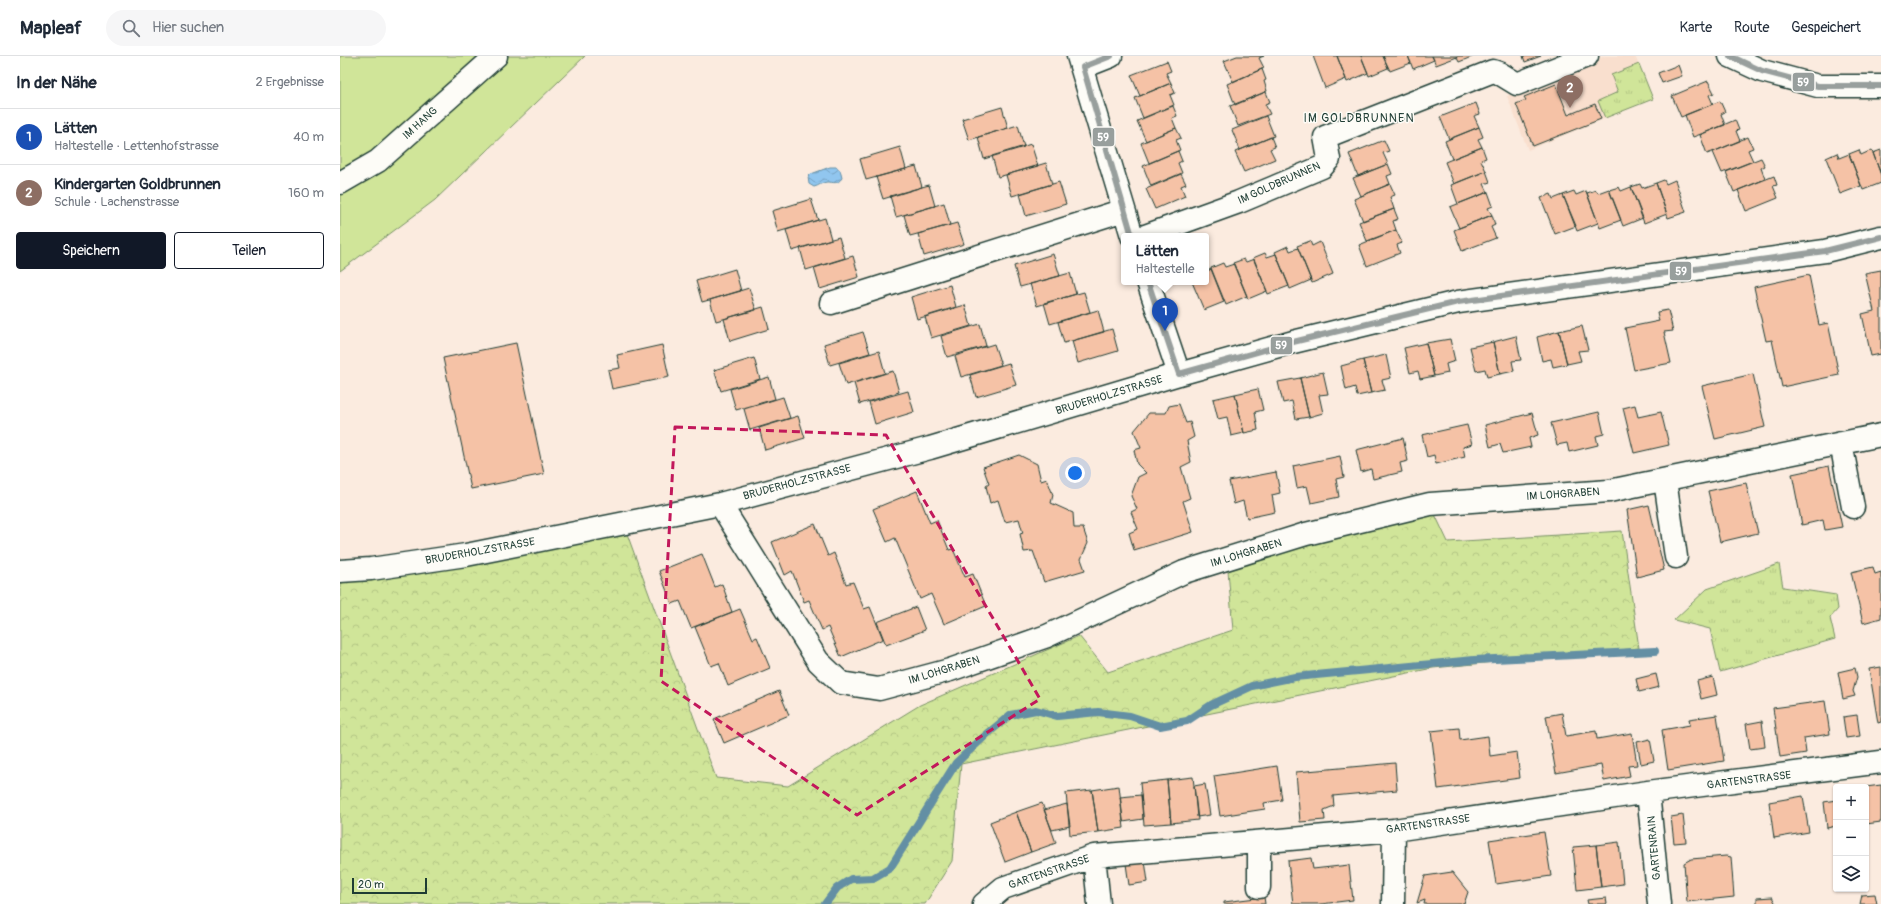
<!DOCTYPE html>
<html lang="de">
<meta charset="utf-8">
<style>
:root{--surface:#fff;--page:#f6f6f7;--text:#1f2937;--muted:#747a83;--line:#e0e1e3;--accent:#111827}
body{margin:0;font-family:Pangolin,sans-serif;background:var(--page);color:var(--text)}
.controls{position:absolute;right:12px;bottom:12px;display:grid;overflow:hidden;border-radius:4px;box-shadow:0 1px 3px #0004}
.controls button{width:36px;height:36px;display:grid;place-items:center;padding:0;border:0;border-bottom:1px solid var(--line);background:var(--surface);color:var(--text);font:20px sans-serif}
.scale{position:absolute;left:12px;bottom:10px;width:75px;box-sizing:border-box;padding-left:4px;border:2px solid #1f3d34;border-top:0;font-size:11px;line-height:14px;white-space:nowrap;color:#1f3d34;-webkit-text-stroke:3px #fdfcf7;paint-order:stroke}
.you{position:absolute;left:735px;top:417px;width:14px;height:14px;margin:-10px;border:3px solid #fff;border-radius:50%;background:#1a73e8;box-shadow:0 0 0 6px #1a73e833}
.badge{display:grid;place-items:center;width:26px;height:26px;border-radius:50%;background:var(--accent);color:#fff;font-size:13px;font-weight:700}
.pin{position:absolute;translate:-50% -33px;filter:drop-shadow(0 1px 2px #0008)}
.pin::after{content:'';position:absolute;top:21px;width:14px;height:12px;background:inherit;clip-path:polygon(0 0,100% 0,50% 100%)}
.popup{position:absolute;left:781px;top:177px;width:88px;height:52px;box-sizing:border-box;display:grid;place-content:center;border-radius:4px;background:var(--surface);filter:drop-shadow(0 1px 3px #0005);font-size:13px;white-space:nowrap;color:var(--muted)}
.popup b{font-size:15px;color:var(--text)}
.popup::after{content:'';position:absolute;left:50%;top:100%;margin-left:-8px;border:8px solid transparent;border-top-color:var(--surface)}
.list{margin:0;padding:0;list-style:none}
h2{display:flex;justify-content:space-between;align-items:center;height:52px;margin:0;padding:0 16px;font-size:17px}
h2 small{font-size:13px;font-weight:400;color:var(--muted)}
.list li{display:grid;grid-template-columns:26px 1fr auto;gap:12px;align-items:center;box-sizing:border-box;height:56px;padding:0 16px;border-top:1px solid var(--line)}
.list b{display:block;font-size:15px;white-space:nowrap}
.list p{margin:0;font-size:13px;white-space:nowrap;color:var(--muted)}
.list em{font-size:13px;font-style:normal;color:var(--muted)}
.actions{display:flex;gap:8px;padding:12px 16px}
.actions a{flex:1;padding:9px 0;border:1px solid var(--accent);border-radius:4px;text-align:center;font-size:14px;color:var(--accent)}
.actions .main{background:var(--accent);color:#fff}
.icon{flex:none;width:22px;height:22px;fill:none;stroke:currentColor;stroke-width:2;stroke-linecap:round;stroke-linejoin:round}
.map{position:relative;flex:none;width:1541px;height:848px;overflow:hidden}
header{display:flex;align-items:center;gap:24px;box-sizing:border-box;height:56px;padding:0 20px;background:var(--surface);border-bottom:1px solid var(--line)}
header strong{font-size:19px}
nav{display:flex;gap:22px;margin-inline-start:auto;font-size:14px}
.search{width:280px;height:36px;background:var(--page);display:flex;align-items:center;gap:10px;box-sizing:border-box;padding:0 14px;border-radius:22px;color:var(--muted);font-size:15px}
main{display:flex}
aside{flex:1;background:var(--surface)}
.map>svg:first-child{display:block}
.built{fill:#f9dfce}
.grass{fill:url(#grass-tufts);stroke:#789166}
.forest{fill:url(#forest-crowns);stroke:#789166}
.garden{fill:#d0e599;stroke:#789166}
.water{fill:url(#water-waves);stroke:#638fa4}
.lines{fill:none;stroke-linecap:round;stroke-linejoin:round}
.stream{stroke:#638fa4;stroke-width:8}
.building{fill:#f5c2a6;stroke:#1f3d34}
.minor-casing{stroke:#1f3d34;stroke-width:25}
.minor{stroke:#fdfcf7;stroke-width:22}
.bus-1-casing{stroke:#fdfcf7;stroke-width:9}
.bus-1{stroke:#989f9d;stroke-width:6}
.marked{fill:none;stroke:#c2185b;stroke-width:3;stroke-dasharray:8 5;stroke-linejoin:round}
.labels{text-anchor:middle;dominant-baseline:central;stroke-width:3;stroke-linejoin:round;paint-order:stroke}
.street-label{font-size:11px;fill:#1f3d34;stroke:#fdfcf7}
.neighbourhood-label{font-size:12px;letter-spacing:1px;fill:#1f3d34;stroke:#fdfcf7}
.line-badge{stroke:#fdfcf7;stroke-width:1.5}
.badge-label{font-size:11px;text-anchor:middle;font-weight:bold;fill:#fff}
</style>
<header>
<strong>Mapleaf</strong>
<div class="search"><svg class="icon" aria-label="search" viewBox="0 0 24 24"><circle cx="10" cy="10" r="6"/><path d="M15 15l6 6"/></svg>Hier suchen</div>
<nav><a>Karte</a><a>Route</a><a>Gespeichert</a></nav>
</header>
<main>
<aside>
<h2>In der Nähe<small>2 Ergebnisse</small></h2>
<ul class="list">
<li><span class="badge" style="background:#1a4fb4">1</span><div><b>Lätten</b><p>Haltestelle · Lettenhofstrasse</p></div><em>40 m</em></li>
<li><span class="badge" style="background:#8d6e63">2</span><div><b>Kindergarten Goldbrunnen</b><p>Schule · Lachenstrasse</p></div><em>160 m</em></li>
</ul>
<div class="actions"><a class="main">Speichern</a><a>Teilen</a></div>
</aside>
<div class="map">
<svg width="1541" height="848" viewBox="0 0 1541 848">
<defs>
<pattern id="grass-tufts" width="24" height="20" patternUnits="userSpaceOnUse"><rect width="24" height="20" fill="#d0e599"/><path d="M3 7l-1-3M5 7V3M7 7l1-3M15 17l-1-3M17 17v-4M19 17l1-3" fill="none" stroke="#b2c584"/></pattern>
<pattern id="forest-crowns" width="20" height="18" patternUnits="userSpaceOnUse"><rect width="20" height="18" fill="#d0e599"/><path d="M2 6a3 3 0 1 1 6 0M12 15a3 3 0 1 1 6 0" fill="none" stroke="#b2c584"/></pattern>
<pattern id="water-waves" width="16" height="10" patternUnits="userSpaceOnUse"><rect width="16" height="10" fill="#91c6ef"/><path d="M0 5q4-4 8 0t8 0" fill="none" stroke="#76a2c2"/></pattern>
</defs>
<rect width="100%" height="100%" fill="#fbebdf"/>
<filter id="ink" filterUnits="userSpaceOnUse"><feTurbulence type="fractalNoise" baseFrequency=".025" numOctaves="2"/><feDisplacementMap in="SourceGraphic" scale="8" xChannelSelector="R" yChannelSelector="G"/><feConvolveMatrix kernelMatrix="1 2 1 2 8 2 1 2 1" color-interpolation-filters="sRGB"/></filter>
<g filter="url(#ink)">
<path class="built" d="M 1265,0 L 1295,0 L 1313,43 L 1188,94 L 1167,40 Z"/>
<path class="grass" d="M 1299,8 L 1313,43 L 1265,62 L 1258,45 L 1278,36 L 1271,19 Z
M 1439,508 L 1443,531 L 1496,539 L 1498,553 L 1490,562 L 1495,583 L 1380,616 L 1370,573 L 1334,564 L 1367,533 Z"/>
<path class="forest" d="M 1090,448 L 1108,486 L 1282,475 L 1299,592 L 1093,612 L 621,708 L 612,805 L 585,848 L 0,848 L 0,527 L 130,507 L 286,475 L 376,722 L 448,730 L 580,649 L 739,580 L 768,616 L 893,574 L 887,503 Z"/>
<path class="garden" d="M 0,0 L 245,0 L 95,144 L 0,215 Z"/>
<path class="water" d="M 490,111 L 496,111 L 500,114 L 502,122 C 497,129 494,126 487,126 C 482,126 479,130 474,131 L 469,128 L 468,121 L 471,118 Z"/>
<g class="lines">
<path class="stream" d="M 485,848 L 497,832 L 511,823 L 533,822 L 550,812 L 616,707 L 646,679 L 670,659 L 696,654 L 717,660 L 758,656 L 790,660 L 820,670 L 847,665 L 871,649 L 912,630 L 955,621 L 1134,604 L 1315,595"/>
</g>
<path class="building" d="M 897,0 L 924,0 L 919,2 L 924,12 L 893,26 L 884,5 Z
M 973,0 L 997,0 L 1006,23 L 985,32 Z
M 997,0 L 1021,0 L 1028,17 L 1007,26 Z
M 1021,0 L 1043,0 L 1048,12 L 1029,20 Z
M 1043,0 L 1068,0 L 1071,7 L 1050,15 Z
M 1068,0 L 1092,0 L 1094,4 L 1073,13 Z
M 1092,0 L 1116,0 L 1117,1 L 1096,9 Z
M 1116,0 L 1134,0 L 1119,6 Z
M 1183,0 L 1201,0 L 1185,6 Z
M 827,5 L 831,15 L 826,17 L 831,27 L 800,40 L 791,19 Z
M 1338,9 L 1342,20 L 1322,27 L 1318,17 Z
M 922,13 L 926,24 L 924,25 L 927,35 L 895,49 L 887,28 Z
M 1368,25 L 1374,37 L 1369,39 L 1373,48 L 1341,61 L 1332,40 Z
M 831,27 L 835,37 L 830,39 L 834,49 L 803,62 L 795,42 Z
M 1216,28 L 1228,59 L 1255,48 L 1261,63 L 1193,90 L 1176,48 L 1186,44 L 1184,41 Z
M 926,36 L 930,46 L 925,48 L 930,58 L 898,70 L 890,50 Z
M 1380,45 L 1385,56 L 1381,58 L 1385,69 L 1353,81 L 1345,59 Z
M 1136,47 L 1140,58 L 1134,60 L 1139,71 L 1109,83 L 1100,61 Z
M 833,50 L 837,60 L 832,62 L 836,72 L 806,85 L 797,65 Z
M 662,51 L 668,72 L 629,84 L 622,63 Z
M 926,60 L 934,80 L 900,94 L 892,74 Z
M 1395,64 L 1399,74 L 1396,75 L 1400,85 L 1367,98 L 1360,79 Z
M 678,69 L 684,91 L 644,103 L 638,81 Z
M 1139,71 L 1143,81 L 1138,83 L 1142,91 L 1112,103 L 1105,85 Z
M 836,72 L 841,82 L 836,84 L 840,94 L 809,107 L 801,87 Z
M 931,81 L 935,91 L 930,93 L 935,103 L 904,116 L 895,96 Z
M 1408,81 L 1413,92 L 1408,94 L 1413,105 L 1382,117 L 1373,96 Z
M 1044,84 L 1049,95 L 1043,97 L 1048,108 L 1018,120 L 1009,98 Z
M 691,88 L 698,110 L 658,121 L 652,100 Z
M 560,91 L 566,113 L 526,124 L 520,103 Z
M 1142,91 L 1146,102 L 1141,104 L 1146,115 L 1114,128 L 1105,106 Z
M 1519,94 L 1521,99 L 1532,94 L 1541,119 L 1541,127 L 1523,134 L 1509,98 Z
M 1541,94 L 1541,119 L 1533,97 Z
M 838,95 L 842,105 L 838,107 L 842,117 L 811,130 L 803,110 Z
M 1497,97 L 1499,102 L 1509,98 L 1521,130 L 1500,138 L 1486,102 Z
M 1421,102 L 1425,110 L 1421,112 L 1425,123 L 1394,136 L 1386,116 Z
M 706,107 L 712,128 L 672,140 L 666,119 Z
M 1048,108 L 1052,118 L 1047,120 L 1050,128 L 1021,140 L 1013,122 Z
M 576,110 L 582,131 L 543,143 L 536,121 Z
M 1146,115 L 1150,126 L 1144,128 L 1148,136 L 1118,148 L 1111,129 Z
M 841,118 L 846,128 L 841,130 L 845,140 L 815,153 L 806,133 Z
M 1434,120 L 1437,129 L 1433,130 L 1438,142 L 1406,155 L 1398,134 Z
M 1324,124 L 1326,128 L 1335,124 L 1346,156 L 1328,162 L 1316,127 Z
M 719,126 L 726,148 L 686,160 L 680,138 Z
M 1316,127 L 1327,158 L 1304,167 L 1291,131 L 1300,128 L 1302,132 Z
M 1050,128 L 1055,139 L 1050,141 L 1054,153 L 1023,165 L 1014,143 Z
M 589,129 L 595,150 L 556,161 L 550,140 Z
M 1279,131 L 1281,135 L 1291,131 L 1303,162 L 1283,170 L 1269,134 Z
M 1269,133 L 1281,164 L 1260,172 L 1247,137 L 1256,134 L 1258,137 Z
M 1234,135 L 1236,139 L 1246,135 L 1258,167 L 1237,175 L 1223,139 Z
M 1148,136 L 1153,150 L 1148,152 L 1152,159 L 1119,172 L 1110,151 Z
M 1211,138 L 1213,143 L 1223,139 L 1236,170 L 1215,178 L 1201,142 Z
M 471,143 L 478,164 L 438,176 L 432,155 Z
M 604,147 L 610,169 L 570,180 L 564,159 Z
M 1054,153 L 1058,163 L 1053,165 L 1056,174 L 1027,185 L 1019,166 Z
M 1152,159 L 1155,169 L 1151,171 L 1156,182 L 1122,195 L 1114,174 Z
M 485,162 L 491,183 L 452,195 L 446,174 Z
M 617,167 L 624,188 L 584,200 L 578,178 Z
M 1056,174 L 1062,187 L 1057,189 L 1060,197 L 1027,210 L 1019,189 Z
M 499,181 L 505,202 L 466,214 L 460,192 Z
M 970,185 L 972,190 L 980,186 L 993,218 L 972,227 L 957,190 Z
M 948,190 L 950,195 L 958,192 L 971,224 L 950,233 L 935,196 Z
M 925,197 L 927,201 L 936,198 L 949,230 L 928,238 L 913,202 Z
M 713,198 L 720,220 L 680,231 L 674,210 Z
M 513,200 L 519,221 L 480,233 L 474,212 Z
M 904,203 L 906,206 L 914,203 L 927,235 L 908,243 L 893,207 Z
M 883,207 L 885,211 L 894,208 L 907,240 L 886,249 L 871,212 Z
M 395,213 L 401,235 L 362,246 L 356,225 Z
M 871,213 L 884,246 L 864,254 L 852,226 L 866,226 L 866,216 Z
M 1541,214 L 1541,298 L 1531,300 L 1522,258 L 1534,255 L 1525,217 Z
M 730,217 L 736,238 L 697,250 L 690,228 Z
M 1469,219 L 1479,269 L 1488,267 L 1499,319 L 1442,331 L 1432,284 L 1426,285 L 1414,231 Z
M 610,229 L 616,251 L 577,263 L 571,241 Z
M 409,232 L 416,254 L 376,265 L 370,244 Z
M 744,236 L 750,256 L 710,268 L 704,247 Z
M 625,249 L 631,270 L 591,282 L 585,261 Z
M 423,251 L 429,273 L 390,285 L 384,263 Z
M 758,254 L 764,276 L 724,287 L 718,266 Z
M 1328,254 L 1333,275 L 1324,276 L 1331,307 L 1294,314 L 1285,272 L 1319,265 L 1317,256 Z
M 640,268 L 646,290 L 607,301 L 601,280 Z
M 1242,270 L 1248,294 L 1238,295 L 1241,305 L 1227,308 L 1219,275 Z
M 772,273 L 778,295 L 738,307 L 732,285 Z
M 1219,275 L 1227,308 L 1213,311 L 1211,303 L 1202,305 L 1197,281 Z
M 523,276 L 530,297 L 490,309 L 484,288 Z
M 1176,280 L 1181,304 L 1172,305 L 1174,315 L 1160,318 L 1153,286 Z
M 1110,283 L 1115,305 L 1106,308 L 1108,317 L 1094,320 L 1086,287 Z
M 1153,286 L 1160,318 L 1147,321 L 1145,313 L 1136,315 L 1130,291 Z
M 176,287 L 204,418 L 131,433 L 103,302 Z
M 1086,287 L 1094,320 L 1080,323 L 1078,315 L 1070,317 L 1064,292 Z
M 654,288 L 661,309 L 621,321 L 615,300 Z
M 322,289 L 329,321 L 272,333 L 268,314 L 280,312 L 277,299 Z
M 539,295 L 545,317 L 506,329 L 499,307 Z
M 1046,299 L 1051,322 L 1042,324 L 1045,334 L 1031,337 L 1023,304 Z
M 414,302 L 420,323 L 381,335 L 374,314 Z
M 1023,304 L 1031,337 L 1017,340 L 1015,331 L 1006,334 L 1001,310 Z
M 669,307 L 676,329 L 636,341 L 630,319 Z
M 553,315 L 559,336 L 520,348 L 514,327 Z
M 983,316 L 988,338 L 979,339 L 983,357 L 969,361 L 960,322 Z
M 1413,318 L 1425,371 L 1375,383 L 1362,330 Z
M 429,321 L 435,343 L 396,354 L 390,333 Z
M 960,322 L 969,361 L 956,363 L 952,345 L 943,347 L 938,326 Z
M 918,333 L 923,354 L 915,356 L 918,374 L 904,377 L 895,338 Z
M 568,335 L 574,356 L 535,368 L 529,346 Z
M 895,338 L 904,377 L 891,380 L 887,361 L 878,363 L 873,343 Z
M 443,341 L 450,362 L 410,374 L 404,353 Z
M 839,348 L 846,367 L 850,366 L 854,381 L 847,385 L 851,406 L 841,411 L 850,442 L 843,445 L 853,476 L 794,494 L 789,477 L 798,473 L 791,456 L 797,453 L 791,440 L 798,421 L 806,417 L 797,408 L 794,394 L 801,392 L 794,375 L 809,357 L 826,357 L 829,350 Z
M 1295,349 L 1298,361 L 1321,356 L 1329,389 L 1294,397 L 1283,352 Z
M 1259,356 L 1264,378 L 1256,380 L 1258,389 L 1229,396 L 1227,387 L 1217,389 L 1211,367 Z
M 1192,357 L 1198,379 L 1189,382 L 1191,391 L 1163,397 L 1160,388 L 1150,391 L 1145,369 Z
M 458,360 L 465,382 L 425,394 L 419,372 Z
M 1127,369 L 1132,388 L 1123,391 L 1125,401 L 1096,408 L 1094,399 L 1087,401 L 1082,379 Z
M 1063,382 L 1068,405 L 1060,407 L 1062,416 L 1033,423 L 1031,413 L 1021,416 L 1016,394 Z
M 679,399 L 697,408 L 701,425 L 707,423 L 713,439 L 711,447 L 733,457 L 734,472 L 743,472 L 748,487 L 741,503 L 745,514 L 704,526 L 693,495 L 684,496 L 680,478 L 683,477 L 679,463 L 665,466 L 658,444 L 650,447 L 646,430 L 649,428 L 643,411 Z
M 1000,400 L 1004,421 L 996,423 L 999,441 L 971,447 L 967,430 L 957,432 L 953,410 Z
M 1489,410 L 1502,471 L 1485,474 L 1483,464 L 1462,469 L 1452,418 Z
M 936,416 L 940,437 L 932,439 L 935,456 L 907,462 L 903,445 L 894,448 L 889,425 Z
M 1406,427 L 1418,477 L 1380,486 L 1368,435 Z
M 577,435 L 590,467 L 597,464 L 609,494 L 613,493 L 625,521 L 633,518 L 646,550 L 604,568 L 591,538 L 580,543 L 555,482 L 547,486 L 533,453 Z
M 1309,449 L 1324,514 L 1297,521 L 1287,454 Z
M 475,468 L 488,500 L 494,497 L 506,528 L 513,526 L 524,553 L 530,551 L 543,583 L 501,601 L 488,571 L 482,574 L 469,544 L 464,546 L 452,515 L 445,519 L 432,486 Z
M 362,498 L 375,531 L 382,528 L 392,556 L 351,572 L 340,545 L 332,548 L 319,515 Z
M 1533,511 L 1535,518 L 1541,516 L 1541,562 L 1523,567 L 1511,516 Z
M 576,551 L 585,574 L 546,589 L 537,566 Z
M 400,553 L 413,583 L 417,581 L 430,612 L 388,630 L 379,607 L 371,610 L 355,571 Z
M 1541,611 L 1541,666 L 1538,667 L 1529,613 Z
M 1515,612 L 1517,621 L 1513,635 L 1515,640 L 1503,643 L 1498,616 Z
M 1316,618 L 1319,631 L 1299,636 L 1296,623 Z
M 1373,621 L 1377,639 L 1361,643 L 1357,625 Z
M 439,635 L 449,659 L 384,687 L 374,663 Z
M 1485,645 L 1490,678 L 1464,682 L 1466,697 L 1440,701 L 1433,652 Z
M 1222,657 L 1226,680 L 1256,675 L 1257,683 L 1292,677 L 1297,709 L 1288,710 L 1290,720 L 1264,725 L 1261,709 L 1216,717 L 1206,660 Z
M 1377,659 L 1384,705 L 1328,714 L 1322,674 L 1350,669 L 1349,663 Z
M 1517,659 L 1520,680 L 1506,682 L 1503,661 Z
M 1422,665 L 1425,691 L 1410,693 L 1406,668 Z
M 1119,672 L 1120,684 L 1148,680 L 1150,700 L 1177,696 L 1180,722 L 1098,733 L 1091,675 Z
M 1310,683 L 1314,705 L 1301,708 L 1297,686 Z
M 1055,707 L 1057,734 L 993,740 L 994,750 L 984,754 L 985,764 L 960,766 L 956,716 Z
M 937,710 L 942,744 L 924,747 L 925,753 L 880,760 L 874,720 Z
M 853,721 L 858,764 L 831,767 L 827,724 Z
M 827,724 L 831,767 L 804,769 L 800,727 Z
M 865,728 L 870,759 L 857,761 L 854,730 Z
M 1541,729 L 1541,766 L 1526,768 L 1526,731 Z
M 779,730 L 784,772 L 758,776 L 752,734 Z
M 752,734 L 758,776 L 730,779 L 726,737 Z
M 801,739 L 803,763 L 783,766 L 780,741 Z
M 1463,740 L 1469,776 L 1434,782 L 1429,746 Z
M 1496,744 L 1496,770 L 1487,772 L 1484,746 Z
M 702,747 L 716,787 L 691,796 L 676,756 Z
M 727,748 L 730,770 L 712,774 L 704,754 Z
M 676,756 L 691,796 L 665,806 L 650,766 Z
M 1343,759 L 1346,786 L 1334,787 L 1331,761 Z
M 1204,776 L 1211,820 L 1156,828 L 1149,784 Z
M 1279,786 L 1283,828 L 1261,831 L 1256,789 Z
M 1256,789 L 1261,831 L 1237,834 L 1233,791 Z
M 1386,800 L 1391,801 L 1394,841 L 1347,846 L 1344,807 L 1351,803 Z
M 971,802 L 973,813 L 1009,809 L 1013,844 L 981,848 L 953,848 L 948,805 Z
M 805,805 L 808,826 L 789,829 L 786,808 Z
M 1112,816 L 1128,836 L 1124,848 L 1084,848 L 1085,844 L 1077,847 L 1085,820 Z
M 1535,838 L 1537,848 L 1520,848 L 1522,839 Z
M 924,841 L 925,848 L 884,848 L 884,846 Z
M 1432,841 L 1436,848 L 1417,848 L 1417,842 Z
M 1266,842 L 1267,848 L 1248,848 L 1247,844 Z"/>
<g class="lines">
<g class="minor-casing">
<path id="minor" d="M 738,0 L 792,180
M 1390,0 L 1422,15 L 1478,30 L 1541,30
M 743,11 L 771,0
M 0,127 L 38,105 L 156,0
M 805,180 L 899,146 L 982,111 L 989,103 L 985,81 L 1153,15 L 1159,17 L 1177,28 L 1247,0
M 808,226 L 839,318
M 491,247 L 784,154
M 1501,387 L 1513,451
M 1325,424 L 1336,501
M 380,448 L 478,605 L 501,627 L 539,633 L 610,614 L 707,580 L 844,516 L 966,478 L 1090,448 L 1269,435 L 1541,379
M 0,515 L 31,513 L 126,499 L 380,448 L 590,392 L 839,318 L 953,286 L 1118,246 L 1485,195 L 1541,181
M 1308,736 L 1319,848
M 919,786 L 919,831
M 754,800 L 759,848
M 644,848 L 663,832 L 754,800 L 1054,774 L 1308,736 L 1541,706
M 1053,848 L 1054,774"/>
</g>
<use href="#minor" class="minor"/>
<g class="bus-1-casing">
<path id="bus-1" d="M 771,0 L 743,11 L 792,180
M 1390,0 L 1422,15 L 1478,30 L 1541,30
M 808,226 L 839,318 L 953,286 L 1118,246 L 1485,195 L 1541,181"/>
</g>
<use href="#bus-1" class="bus-1"/>
</g>
</g>
<path class="marked" d="M 335,371 L 546,379 L 700,643 L 517,759 L 321,625 Z"/>
<g class="labels">
<g class="street-label">
<text transform="translate(80 67) rotate(-42)">IM HANG</text>
<text transform="translate(939 127) rotate(-24)">IM GOLDBRUNNEN</text>
<text transform="translate(769 339) rotate(-17)">BRUDERHOLZSTRASSE</text>
<text transform="translate(457 426) rotate(-15)">BRUDERHOLZSTRASSE</text>
<text transform="translate(1223 438) rotate(-4)">IM LOHGRABEN</text>
<text transform="translate(140 495) rotate(-10)">BRUDERHOLZSTRASSE</text>
<text transform="translate(906 497) rotate(-17)">IM LOHGRABEN</text>
<text transform="translate(604 614) rotate(-17)">IM LOHGRABEN</text>
<text transform="translate(1409 724) rotate(-7)">GARTENSTRASSE</text>
<text transform="translate(1088 768) rotate(-8)">GARTENSTRASSE</text>
<text transform="translate(1314 792) rotate(-95)">GARTENRAIN</text>
<text transform="translate(709 816) rotate(-19)">GARTENSTRASSE</text>
</g>
<g class="neighbourhood-label">
<text x="1019" y="62">IM GOLDBRUNNEN</text>
</g>
</g>
<g class="line-badge">
<rect x="1452" y="16" width="23" height="20" rx="4" fill="#989f9d"/>
<rect x="752" y="71" width="23" height="20" rx="4" fill="#989f9d"/>
<rect x="1329" y="205" width="23" height="20" rx="4" fill="#989f9d"/>
<rect x="930" y="280" width="23" height="19" rx="4" fill="#989f9d"/>
</g>
<g class="badge-label">
<text x="1463" y="30">59</text>
<text x="763" y="85">59</text>
<text x="1341" y="219">59</text>
<text x="941" y="293">59</text>
</g>
</svg>
<div class="controls">
<button>+</button>
<button>−</button>
<button><svg class="icon" aria-label="layers" viewBox="0 0 24 24"><path d="M12 4l9 5-9 5-9-5zM3 14l9 5 9-5"/></svg></button>
</div>
<div class="scale">20 m</div>
<div class="you"></div>
<div class="pin badge" style="left:825px;top:275px;background:#1a4fb4">1</div>
<div class="popup"><b>Lätten</b>Haltestelle</div>
<div class="pin badge" style="left:1230px;top:52px;background:#8d6e63">2</div>
</div>
</main>
